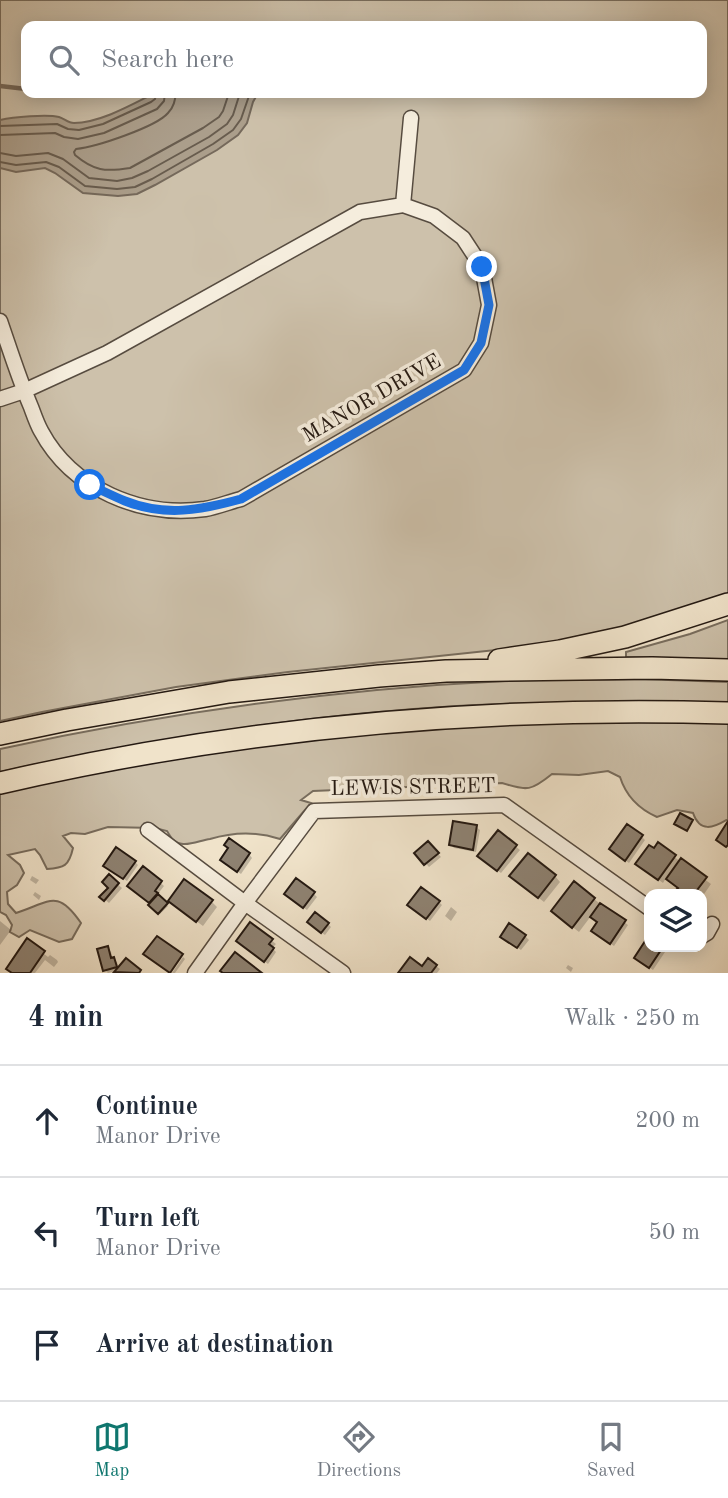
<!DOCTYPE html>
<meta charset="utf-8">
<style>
:root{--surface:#fff;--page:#f2f2f3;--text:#1f2937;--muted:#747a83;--line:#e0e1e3;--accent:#0f766e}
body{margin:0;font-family:"Old Standard TT",serif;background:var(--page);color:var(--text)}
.controls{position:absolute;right:21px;bottom:21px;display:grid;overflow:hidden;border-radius:14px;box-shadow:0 4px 18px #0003}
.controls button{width:63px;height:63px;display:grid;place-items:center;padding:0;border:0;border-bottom:2px solid var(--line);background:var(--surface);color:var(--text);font:35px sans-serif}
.stop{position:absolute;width:21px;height:21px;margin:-16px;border:5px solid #1a73e8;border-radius:50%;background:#fff}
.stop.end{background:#1a73e8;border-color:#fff;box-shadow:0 2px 7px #0008}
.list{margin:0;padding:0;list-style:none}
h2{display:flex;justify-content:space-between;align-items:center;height:91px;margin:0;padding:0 28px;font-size:30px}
h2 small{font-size:23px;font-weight:400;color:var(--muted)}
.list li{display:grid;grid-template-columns:46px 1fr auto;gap:21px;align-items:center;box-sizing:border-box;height:112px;padding:0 28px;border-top:2px solid var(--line)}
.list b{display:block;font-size:26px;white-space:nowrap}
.list p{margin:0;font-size:23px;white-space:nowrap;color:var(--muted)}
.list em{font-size:23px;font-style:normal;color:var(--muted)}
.icon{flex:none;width:38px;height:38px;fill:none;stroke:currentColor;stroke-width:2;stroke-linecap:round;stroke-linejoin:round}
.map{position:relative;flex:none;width:728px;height:973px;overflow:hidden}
.search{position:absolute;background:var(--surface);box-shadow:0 4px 18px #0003;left:21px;right:21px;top:21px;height:77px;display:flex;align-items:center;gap:18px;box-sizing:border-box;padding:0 24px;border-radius:14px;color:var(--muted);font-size:26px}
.sheet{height:427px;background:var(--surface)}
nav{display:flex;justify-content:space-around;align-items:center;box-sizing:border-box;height:98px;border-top:2px solid var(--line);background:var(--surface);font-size:19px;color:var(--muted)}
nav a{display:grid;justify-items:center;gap:4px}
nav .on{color:var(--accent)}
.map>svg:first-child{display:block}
.green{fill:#cdc1ab;stroke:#786d5e;stroke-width:2;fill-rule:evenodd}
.water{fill:#ab9e8b;stroke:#75695b;stroke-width:2}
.shadow{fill:#0003}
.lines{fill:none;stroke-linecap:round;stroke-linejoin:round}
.shore{stroke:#685c4e;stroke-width:2}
.stream{stroke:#75695b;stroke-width:4.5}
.building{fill:#8e8272;stroke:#241912;stroke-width:2}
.minor-casing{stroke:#574c40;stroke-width:17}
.highway-casing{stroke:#241912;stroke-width:24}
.minor{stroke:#f5eddd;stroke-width:14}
.highway{stroke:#f0e3ca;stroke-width:21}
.route{stroke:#1a73e8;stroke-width:9}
.labels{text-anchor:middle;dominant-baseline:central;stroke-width:7;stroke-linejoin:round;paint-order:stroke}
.street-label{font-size:21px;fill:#241912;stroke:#f5eddd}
</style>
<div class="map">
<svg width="728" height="973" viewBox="0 0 728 973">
<rect width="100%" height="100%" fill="#f0e3ca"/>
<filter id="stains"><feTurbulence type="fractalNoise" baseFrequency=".00286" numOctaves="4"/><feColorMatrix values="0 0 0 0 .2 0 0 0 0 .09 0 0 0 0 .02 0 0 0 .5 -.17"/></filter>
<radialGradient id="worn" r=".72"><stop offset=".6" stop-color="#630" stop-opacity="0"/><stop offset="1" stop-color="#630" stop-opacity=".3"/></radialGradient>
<path class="green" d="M 0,0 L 728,0 L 728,598 L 599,637 L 514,648 L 288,672 L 176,687 L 42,712 L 0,721 ZM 26,26 L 702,26 L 702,93 L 26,93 Z
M 728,620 L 728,660 L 626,657 L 626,652 L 690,634 Z
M 638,679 L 728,682 L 728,703 C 638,703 546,701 457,706 C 303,715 150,739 0,772 L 0,749 C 166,713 336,689 505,681 C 549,679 594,680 638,679 Z
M 626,721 L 728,722 L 728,819 C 713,828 700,833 693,813 L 677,810 L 657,817 C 639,809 626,796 620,777 L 608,771 L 579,775 L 552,774 C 531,791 528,791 502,783 L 313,791 L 301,800 L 311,803 L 280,839 C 256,831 233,832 210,839 C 202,840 191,845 183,844 C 174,843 171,838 167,831 L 155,828 L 108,827 L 85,834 L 71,833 L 63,836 L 73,848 C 69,866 64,868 47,869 L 40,855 L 35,849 L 8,855 L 20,865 L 24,873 L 17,885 L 7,892 L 8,904 L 16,913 C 50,902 57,888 81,923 L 72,939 L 59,942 L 30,930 L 19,937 L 10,932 L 12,925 L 6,915 L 0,912 L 0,792 C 172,753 349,732 525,723 C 558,721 592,721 626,721 Z"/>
<path class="water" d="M 155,93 L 258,93 L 253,102 L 247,123 L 238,135 L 217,150 L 155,185 L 137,194 L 118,196 L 83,193 L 55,173 L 45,168 L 16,172 L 0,168 L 0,120 C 13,117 47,114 59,117 C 65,119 68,123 74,123 C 100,123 133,104 155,93 Z"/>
<path class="shadow" d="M 476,827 L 480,830 L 476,852 L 454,848 L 451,845 Z
M 498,832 L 520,850 L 501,873 L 483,859 Z
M 642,837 L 645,840 L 629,863 L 614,852 Z
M 428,843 L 441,857 L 429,867 L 416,853 Z
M 658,845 L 711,884 L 702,897 L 702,894 L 681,894 L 678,891 L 679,889 L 666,878 L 663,883 L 641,867 Z
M 249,854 L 252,858 L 241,874 L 226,863 Z
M 135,862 L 138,865 L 127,881 L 109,869 Z
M 144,868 L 164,886 L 157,895 L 168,906 L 160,914 L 151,905 L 152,904 L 133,889 Z
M 32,876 L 39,880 L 36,884 L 30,880 Z
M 555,876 L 560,882 L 544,902 L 517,881 Z
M 109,877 L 122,888 L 109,903 L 102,897 L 110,888 Z
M 35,892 L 41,896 L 39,900 L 33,895 Z
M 313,893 L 317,897 L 307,910 L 290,898 Z
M 594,899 L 628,925 L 614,946 L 597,934 L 599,923 L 591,916 L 579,932 L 558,916 Z
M 211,901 L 217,907 L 203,926 L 176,906 Z
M 439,902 L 442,905 L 430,921 L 413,908 Z
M 451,907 L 457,912 L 451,921 L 445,916 Z
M 0,921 L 11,930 L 0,945 Z
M 251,924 L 276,944 L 272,948 L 276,952 L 268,964 L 242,944 Z
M 328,924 L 331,927 L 325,935 L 313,926 Z
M 525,936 L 529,940 L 521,950 L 506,940 Z
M 649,938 L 649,947 L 665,947 L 667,949 L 653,970 L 636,958 Z
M 28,941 L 48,957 L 50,955 L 57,960 L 58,962 L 54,967 L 45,960 L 35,973 L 13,973 Z
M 107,948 L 111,952 L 113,959 L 117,962 L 119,969 L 126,960 L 141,973 L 118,973 L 116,971 L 108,973 L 105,970 Z
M 183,957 L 185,959 L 175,973 L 172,973 Z
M 568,965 L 573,968 L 571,972 L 566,968 Z
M 436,966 L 440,969 L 437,973 L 400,973 Z"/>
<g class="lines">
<path class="shore" d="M 176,93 C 175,100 174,107 168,113 C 156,127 96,147 76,149 L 74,152 L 75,155 C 94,171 105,172 130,168 L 203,128 L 219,117 L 223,111 L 229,93
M 0,126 L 57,124 L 68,129 L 79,130 L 103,124 L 151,102 L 155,99 L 156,93
M 0,135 L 55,133 L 64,137 L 78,139 L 104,133 L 157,109 L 164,101 L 165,93
M 0,153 L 16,156 L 48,153 L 63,159 L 89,178 L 117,181 L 132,178 L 148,171 L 209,137 L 227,124 L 233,115 L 240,93
M 0,162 L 16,165 L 46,162 L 59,167 L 85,186 L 117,189 L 135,187 L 152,179 L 213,144 L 233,130 L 241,119 L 250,93"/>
<path class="stream" d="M 0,86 L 26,89"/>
</g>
<path class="building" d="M 680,813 L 693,820 L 687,831 L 674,824 Z
M 453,821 L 477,825 L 473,850 L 449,845 Z
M 728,821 L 728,845 L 726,847 L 716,840 Z
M 627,824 L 643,835 L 625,861 L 609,849 Z
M 498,830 L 517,845 L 497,871 L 477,856 Z
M 229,838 L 250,853 L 237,872 L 220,860 L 228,848 L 224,845 Z
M 428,841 L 439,853 L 424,865 L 414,853 Z
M 658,842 L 676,855 L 658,880 L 635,864 L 649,845 L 654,848 Z
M 116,847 L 136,861 L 123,879 L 103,866 Z
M 528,853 L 556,875 L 538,898 L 509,876 Z
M 681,858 L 707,877 L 694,894 L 679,894 L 675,891 L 678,888 L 666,879 Z
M 143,866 L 162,881 L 155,891 L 158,893 L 149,903 L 127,886 Z
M 109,874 L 119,883 L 104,901 L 99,897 L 108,888 L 102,882 Z
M 296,878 L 315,892 L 303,908 L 284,894 Z
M 184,879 L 213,900 L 196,922 L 168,901 Z
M 574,881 L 595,898 L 572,928 L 551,911 Z
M 421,887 L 440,901 L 426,919 L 407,905 Z
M 158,894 L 168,903 L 158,914 L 148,905 Z
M 600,903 L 626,920 L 610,944 L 591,931 L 597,922 L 590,917 Z
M 315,912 L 329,923 L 321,933 L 307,922 Z
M 250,922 L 273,939 L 269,944 L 274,948 L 264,962 L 236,941 Z
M 509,923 L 526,935 L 517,948 L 500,937 Z
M 649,935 L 649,947 L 663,947 L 649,968 L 634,958 Z
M 157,936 L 183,954 L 170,973 L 143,954 Z
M 27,938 L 45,951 L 30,973 L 12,973 L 6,969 Z
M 108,946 L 111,958 L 114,957 L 117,967 L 103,971 L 97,949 Z
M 235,952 L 262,973 L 223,973 L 220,971 Z
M 410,957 L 422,966 L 428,958 L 437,965 L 431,973 L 398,973 Z
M 126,958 L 141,970 L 139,973 L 114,972 Z"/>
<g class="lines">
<g class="minor-casing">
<path id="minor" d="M 403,205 L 411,118
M 0,321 C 10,350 19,379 31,407 C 34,415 37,424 41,431 C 72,489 141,518 205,509 C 217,507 229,502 241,499 L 464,370 L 481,343 L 489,305 L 482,267 L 463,238 L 434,216 L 403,205 L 360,212 L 107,353 L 24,391 L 0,399
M 148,830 L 245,903 L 343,973
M 702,936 L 707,933 L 712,924
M 195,973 L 245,903 L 314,811 L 504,805 L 649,908"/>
</g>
<g class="highway-casing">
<path id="highway" d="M 499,660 L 560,651 L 625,637 L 728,604
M 0,734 L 67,720 L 229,692 L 379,676 L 446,671 L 652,668 L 728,670
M 0,783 C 238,728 484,706 728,713"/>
</g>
<use href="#minor" class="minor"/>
<use href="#highway" class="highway"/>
</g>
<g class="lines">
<path class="route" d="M 90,485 C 101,490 113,496 125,501 C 165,517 201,510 241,499 L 464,370 L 481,343 L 489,305 L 482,267"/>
</g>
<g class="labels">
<g class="street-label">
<text transform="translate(372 399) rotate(-30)">MANOR DRIVE</text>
<text transform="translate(413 788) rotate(-1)">LEWIS STREET</text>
</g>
</g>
<rect width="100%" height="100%" filter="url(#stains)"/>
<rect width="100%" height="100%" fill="url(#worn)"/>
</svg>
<div class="controls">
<button><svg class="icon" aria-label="layers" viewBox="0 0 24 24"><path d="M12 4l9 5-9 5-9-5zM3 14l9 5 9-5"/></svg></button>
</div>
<div class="stop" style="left:90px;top:485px"></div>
<div class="stop end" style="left:482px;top:267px"></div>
<div class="search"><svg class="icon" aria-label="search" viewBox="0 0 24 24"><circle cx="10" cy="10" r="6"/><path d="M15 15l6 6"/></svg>Search here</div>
</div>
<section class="sheet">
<h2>4 min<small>Walk · 250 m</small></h2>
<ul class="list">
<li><svg class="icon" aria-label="ahead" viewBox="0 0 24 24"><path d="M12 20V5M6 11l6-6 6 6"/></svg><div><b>Continue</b><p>Manor Drive</p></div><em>200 m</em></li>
<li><svg class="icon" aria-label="left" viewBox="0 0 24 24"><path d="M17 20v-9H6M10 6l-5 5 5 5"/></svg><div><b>Turn left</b><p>Manor Drive</p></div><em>50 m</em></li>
<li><svg class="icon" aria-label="arrive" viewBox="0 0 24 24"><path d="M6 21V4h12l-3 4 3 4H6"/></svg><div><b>Arrive at destination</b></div></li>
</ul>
</section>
<nav>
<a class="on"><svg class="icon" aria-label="map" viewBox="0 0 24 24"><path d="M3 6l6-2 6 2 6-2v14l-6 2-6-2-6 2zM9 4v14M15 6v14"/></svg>Map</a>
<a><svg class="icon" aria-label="directions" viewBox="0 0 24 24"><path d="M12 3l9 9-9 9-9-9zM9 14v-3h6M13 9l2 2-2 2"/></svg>Directions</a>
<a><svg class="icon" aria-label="saved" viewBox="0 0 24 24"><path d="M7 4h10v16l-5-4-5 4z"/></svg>Saved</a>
</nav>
